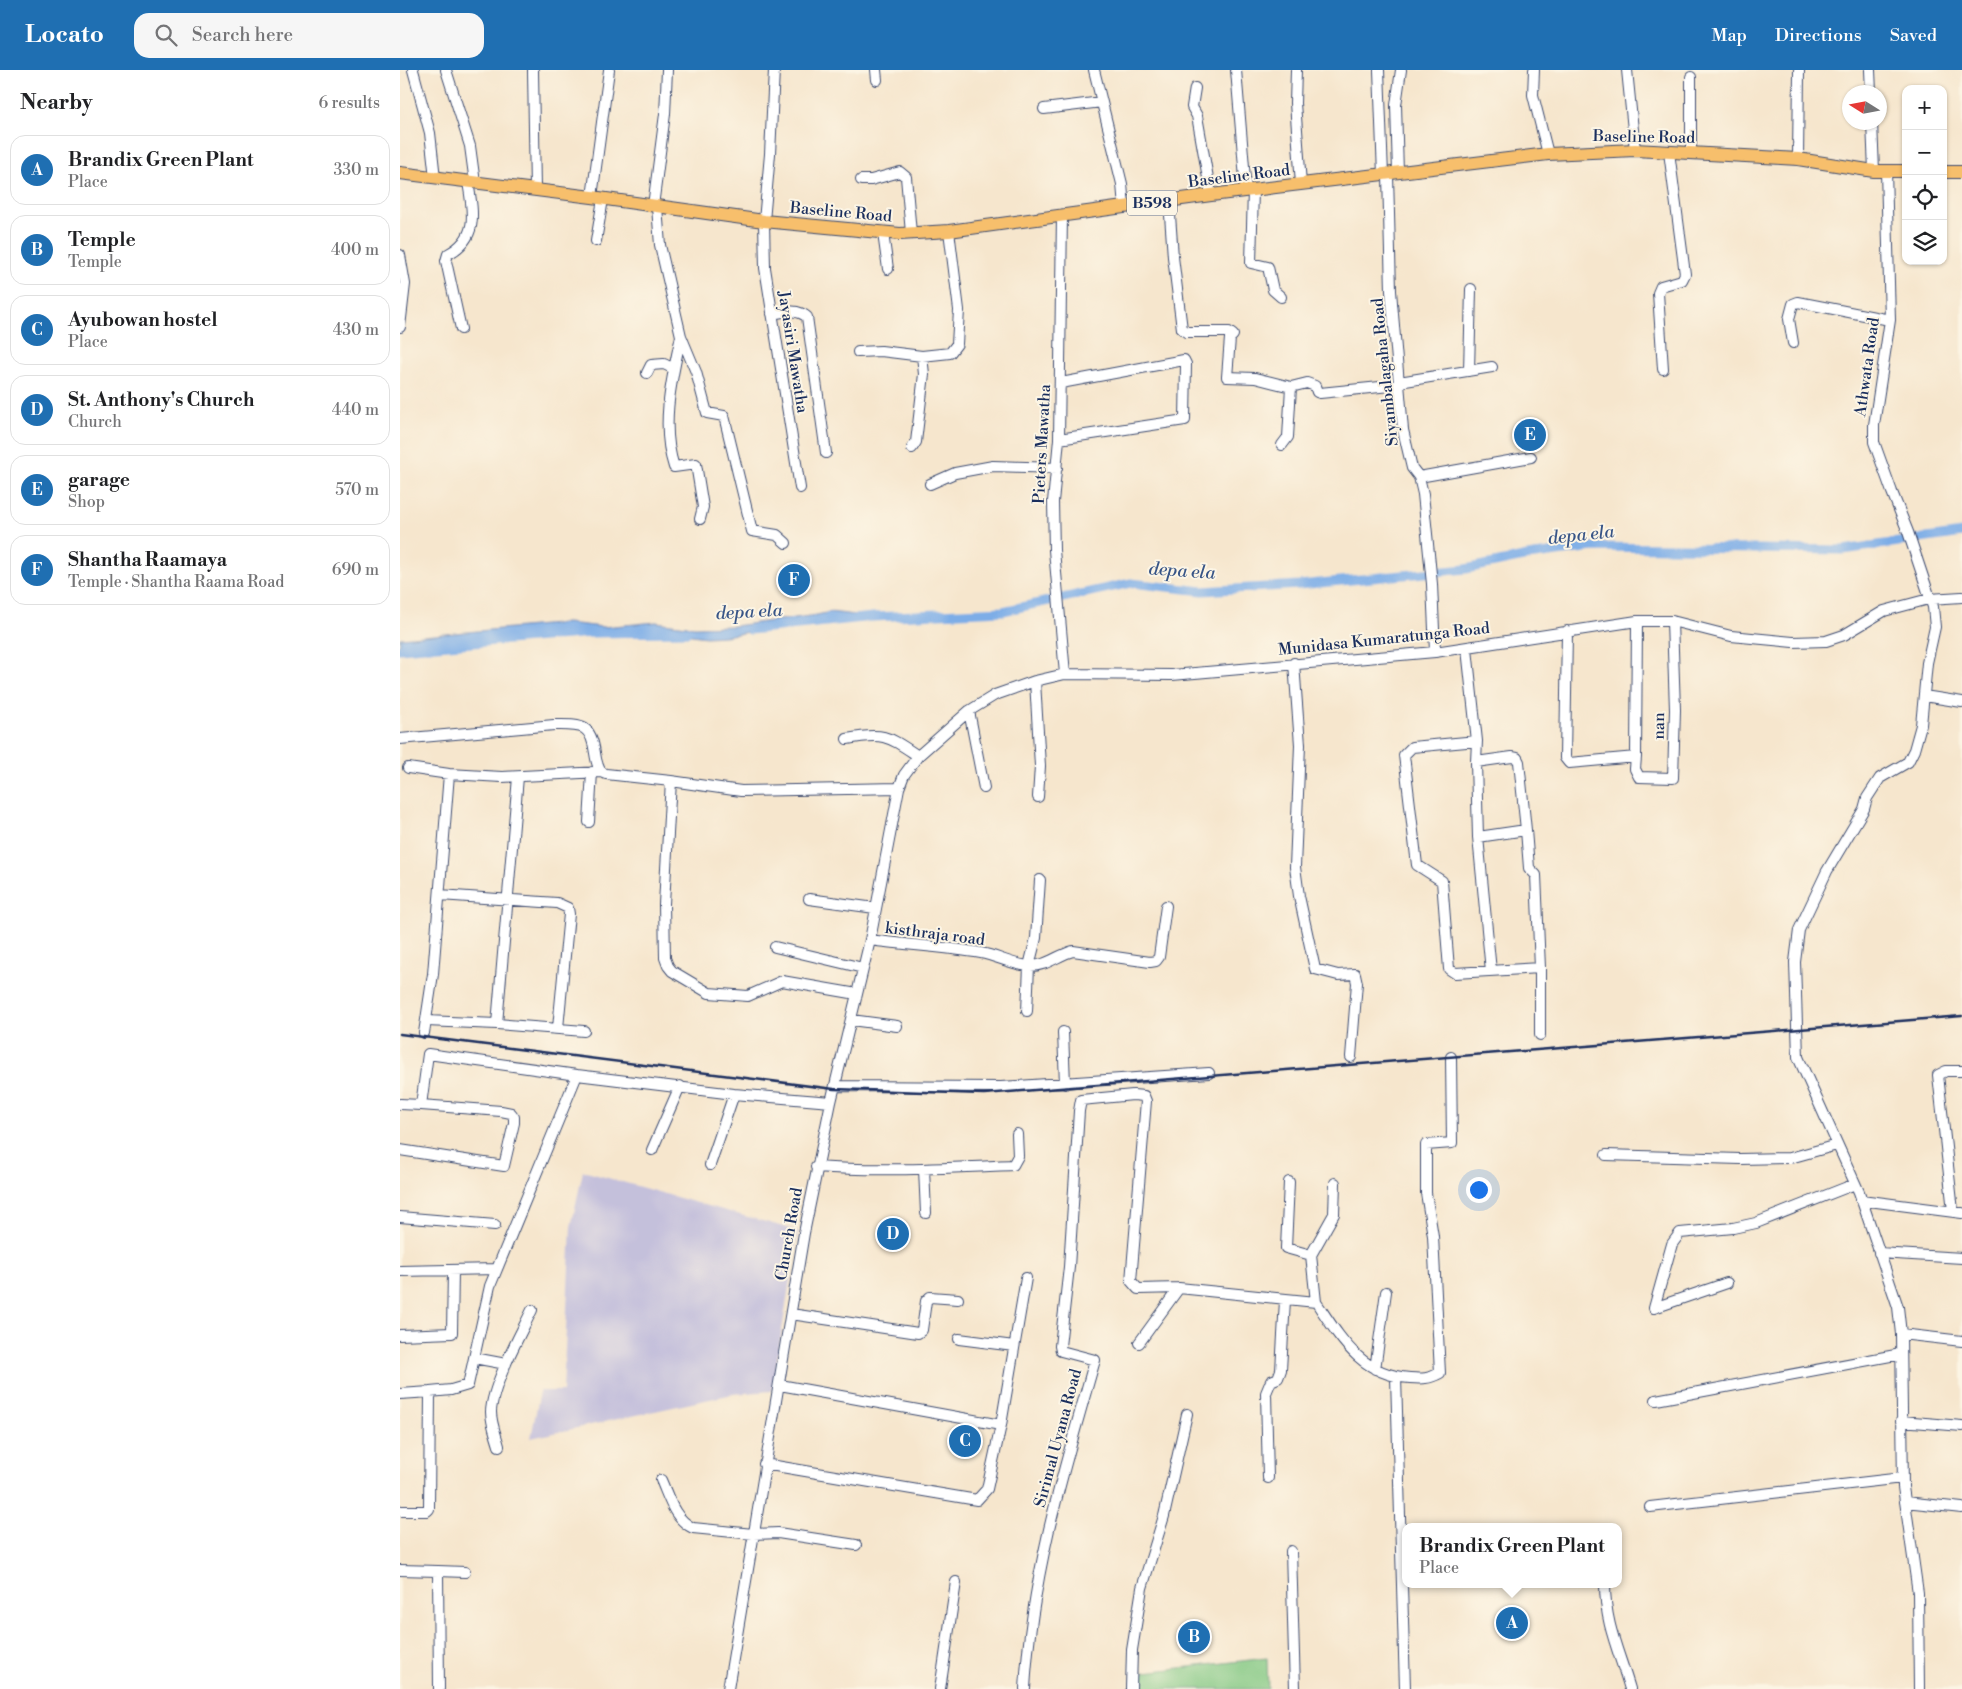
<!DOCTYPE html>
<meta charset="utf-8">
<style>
:root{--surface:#fff;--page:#f6f6f6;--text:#202124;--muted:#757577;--line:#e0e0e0;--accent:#1f6fb2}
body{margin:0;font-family:"Libre Bodoni",serif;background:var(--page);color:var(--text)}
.controls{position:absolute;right:15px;top:15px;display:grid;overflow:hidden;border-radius:10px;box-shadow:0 1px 4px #0004}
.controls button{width:45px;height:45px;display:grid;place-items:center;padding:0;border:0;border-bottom:1px solid var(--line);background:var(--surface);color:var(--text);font:25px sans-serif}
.compass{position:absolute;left:1442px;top:15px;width:45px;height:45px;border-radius:50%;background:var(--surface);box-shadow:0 1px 4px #0004;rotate:281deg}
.you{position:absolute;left:1078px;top:1119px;width:18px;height:18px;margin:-12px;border:4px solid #fff;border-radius:50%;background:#1a73e8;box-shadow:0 0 0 8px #1a73e833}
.badge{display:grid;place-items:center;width:32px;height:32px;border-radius:50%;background:var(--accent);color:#fff;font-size:16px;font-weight:700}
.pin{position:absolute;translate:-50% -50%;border:2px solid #fff;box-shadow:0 1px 5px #0006}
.popup{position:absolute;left:1002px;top:1453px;width:220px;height:65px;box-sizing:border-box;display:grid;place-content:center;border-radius:10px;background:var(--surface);filter:drop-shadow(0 1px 4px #0005);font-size:16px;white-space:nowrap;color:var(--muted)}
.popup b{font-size:19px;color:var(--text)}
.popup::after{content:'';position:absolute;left:50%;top:100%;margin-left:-10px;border:10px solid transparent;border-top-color:var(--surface)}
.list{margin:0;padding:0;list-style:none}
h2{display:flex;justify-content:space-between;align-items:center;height:65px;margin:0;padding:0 20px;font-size:21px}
h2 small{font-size:16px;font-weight:400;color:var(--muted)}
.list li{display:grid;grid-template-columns:32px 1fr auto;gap:15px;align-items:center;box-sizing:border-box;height:70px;margin:0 10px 10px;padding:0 10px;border:1px solid var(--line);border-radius:15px}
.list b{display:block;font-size:19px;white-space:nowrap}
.list p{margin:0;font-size:16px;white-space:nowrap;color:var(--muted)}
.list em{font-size:16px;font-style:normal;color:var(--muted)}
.icon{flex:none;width:28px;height:28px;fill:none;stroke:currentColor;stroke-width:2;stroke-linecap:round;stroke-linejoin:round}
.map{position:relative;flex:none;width:1562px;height:1619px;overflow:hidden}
header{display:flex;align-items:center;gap:30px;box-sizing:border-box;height:70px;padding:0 25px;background:var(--accent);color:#fff}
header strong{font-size:24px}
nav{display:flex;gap:28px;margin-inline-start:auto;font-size:18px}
.search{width:350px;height:45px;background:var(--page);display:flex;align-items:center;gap:12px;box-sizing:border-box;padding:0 18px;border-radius:15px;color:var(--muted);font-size:19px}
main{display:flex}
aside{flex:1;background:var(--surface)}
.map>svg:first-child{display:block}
.industrial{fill:#c4c0db}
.green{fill:#83c883;stroke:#4f7c70}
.water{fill:#7dade7;stroke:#4c6ea2}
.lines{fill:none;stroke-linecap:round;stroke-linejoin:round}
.canal{stroke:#7dade7;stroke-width:9}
.minor-casing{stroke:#3c4a6f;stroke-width:12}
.major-casing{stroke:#3c4a6f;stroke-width:14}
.minor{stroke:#fff;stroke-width:10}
.major{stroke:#f7bf6c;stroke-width:12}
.rail{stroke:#1b2f5e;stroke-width:2.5}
.labels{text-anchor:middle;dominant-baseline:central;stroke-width:4;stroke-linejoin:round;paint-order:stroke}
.shield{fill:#fcf5e5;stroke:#5e6a86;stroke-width:1}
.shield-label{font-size:15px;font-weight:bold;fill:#1b2f5e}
.street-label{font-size:16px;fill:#1b2f5e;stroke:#fcf5e5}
.water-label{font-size:18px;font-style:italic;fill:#385587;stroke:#fcf5e5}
</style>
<header>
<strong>Locato</strong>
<div class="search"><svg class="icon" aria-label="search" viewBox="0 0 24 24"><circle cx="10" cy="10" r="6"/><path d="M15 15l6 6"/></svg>Search here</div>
<nav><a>Map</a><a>Directions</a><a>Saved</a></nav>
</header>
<main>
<aside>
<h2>Nearby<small>6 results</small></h2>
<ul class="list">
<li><span class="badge">A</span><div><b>Brandix Green Plant</b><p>Place</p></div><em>330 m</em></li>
<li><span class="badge">B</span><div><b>Temple</b><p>Temple</p></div><em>400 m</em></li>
<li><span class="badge">C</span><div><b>Ayubowan hostel</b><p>Place</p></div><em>430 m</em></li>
<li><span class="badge">D</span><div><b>St. Anthony's Church</b><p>Church</p></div><em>440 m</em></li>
<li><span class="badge">E</span><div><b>garage</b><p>Shop</p></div><em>570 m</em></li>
<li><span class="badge">F</span><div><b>Shantha Raamaya</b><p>Temple · Shantha Raama Road</p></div><em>690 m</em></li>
</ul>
</aside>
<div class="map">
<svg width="1562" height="1619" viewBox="0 0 1562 1619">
<rect width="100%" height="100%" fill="#fcf5e5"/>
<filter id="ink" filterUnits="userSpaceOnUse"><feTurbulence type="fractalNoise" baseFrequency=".02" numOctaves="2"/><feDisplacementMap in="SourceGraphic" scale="10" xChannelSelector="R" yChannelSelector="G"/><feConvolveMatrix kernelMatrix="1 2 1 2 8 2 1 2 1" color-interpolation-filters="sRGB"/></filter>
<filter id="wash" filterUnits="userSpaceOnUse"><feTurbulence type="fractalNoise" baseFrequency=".0096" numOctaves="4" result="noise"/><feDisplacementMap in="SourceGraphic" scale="20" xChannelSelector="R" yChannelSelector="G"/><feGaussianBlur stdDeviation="1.12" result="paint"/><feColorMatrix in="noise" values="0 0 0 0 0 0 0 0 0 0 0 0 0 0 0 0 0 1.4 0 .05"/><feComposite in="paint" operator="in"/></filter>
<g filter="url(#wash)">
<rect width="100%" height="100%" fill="#f6e6cd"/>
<path class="industrial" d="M 183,1101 L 398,1161 L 372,1321 L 333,1324 L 131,1368 L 140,1321 L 163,1321 L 171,1157 Z"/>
<path class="green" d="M 867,1588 L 868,1619 L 736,1619 L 736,1603 Z"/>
<path class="water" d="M 430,542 L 473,547 L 429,549 L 325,566 L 306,567 L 255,560 L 56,573 L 0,579 L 0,568 L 167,553 L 203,557 L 256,552 L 295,557 L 334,556 L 417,545 Z"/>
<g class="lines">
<path class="canal" d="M 350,560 L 473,547 L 603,541 L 731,513 L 803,521 L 899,515 L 1066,499 L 1128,486 L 1193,477 L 1443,480 L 1562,463
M 0,579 L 192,563 L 287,562"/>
</g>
</g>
<g filter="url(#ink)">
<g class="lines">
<g class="minor-casing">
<path id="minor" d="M 13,0 L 30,63 L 35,108
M 46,0 L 70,76 L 75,113
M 133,0 L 135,120
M 374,0 L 370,84 L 364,151 L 365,198 L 400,418
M 476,0 L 477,10
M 694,0 L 722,114 L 724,137
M 836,0 L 846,121
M 896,0 L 895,33 L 901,114
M 979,0 L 983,105
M 1134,0 L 1133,25 L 1148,84
M 1227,0 L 1235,80
M 1470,0 L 1471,22
M 795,18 L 792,37 L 797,46 L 811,125
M 644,39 L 702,32
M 1472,52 L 1474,101
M 1291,83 L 1291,7
M 1398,89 L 1399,0
M 1486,100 L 1490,250 L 1474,355 L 1474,372 L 1492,422 L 1508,462 L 1533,537 L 1535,557 L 1527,593 L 1521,655 L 1514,680 L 1508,692 L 1480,708 L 1467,728 L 1464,739 L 1427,801 L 1399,860 L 1395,892 L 1398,987 L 1459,1122 L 1498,1237 L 1501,1264 L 1503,1417 L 1518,1523 L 1519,1619
M 998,103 L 996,35 L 1001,0
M 988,105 L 991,221 L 1003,360 L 1012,398 L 1019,407 L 1023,424 L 1032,514 L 1035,582
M 461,110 L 471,110 L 500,102 L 506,107 L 511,163
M 853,120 L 851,193 L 868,197 L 873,220 L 881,227
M 192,127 L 209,0
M 769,131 L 773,187 L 782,259 L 786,262 L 829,262 L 833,265 L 830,268 L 827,307 L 855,308 L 891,317 L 907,313 L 915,316 L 917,322 L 920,323 L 1000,315
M 253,136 L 265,44 L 267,0
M 257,137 L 260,175 L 281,266 L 296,302 L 307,343 L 324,346 L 352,461 L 377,465 L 386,473
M 662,145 L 659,369 L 653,432 L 654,480 L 665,604
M 483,163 L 488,199
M 196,171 L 203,129
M 0,185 L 5,214 L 0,257
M 372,244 C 384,242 397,238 407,247 L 426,383
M 61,259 L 46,191 L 48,184 C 79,168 73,142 68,112
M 281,266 C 272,308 260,355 274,397 L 296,394 L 303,437 L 300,449
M 1393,273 L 1389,249 L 1393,234 L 1398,232 L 1490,250
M 458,282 L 481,281 L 522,286 L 550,283 L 557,274 L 559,240 L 549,161
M 1263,299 L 1258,223 L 1261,216 L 1282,210 L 1285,204 L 1269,82
M 1069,301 L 1071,219
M 247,303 L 251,295 L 264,294 L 274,299
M 999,312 L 1092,297
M 659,369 L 785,350 L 786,294 L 784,290 L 661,313
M 882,375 L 888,367 L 891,317
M 512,378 L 516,372 L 524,304 L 522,286
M 1019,407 L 1131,387
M 530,414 L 555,403 L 593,396 L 657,398
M 1167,561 L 1165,688 L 1169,693 L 1236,687 L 1237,551
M 1067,579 L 1077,671 L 1076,692 L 1078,767 L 1126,760 L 1129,798 L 1136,805 L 1140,898 L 1055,903 L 1049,899 L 1042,811 L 1017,795 L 1004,685 L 1012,677 L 1077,671
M 894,593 L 900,675 L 895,797 L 899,826 L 915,899 L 938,905 L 955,904 L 957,913 L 951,987
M 635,611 L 640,696 L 638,727
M 1524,626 L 1562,632
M 569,641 L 584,718
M 0,669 L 154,655 C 181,655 191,653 195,683 C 196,690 197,696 201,702
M 447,669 C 484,662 488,666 518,686
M 1236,687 L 1235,699 L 1239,707 L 1273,708 L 1275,640 L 1272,551
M 1076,692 L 1112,687 L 1117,688 L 1119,692 L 1126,760
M 8,698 L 49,704 L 102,707 L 201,702 L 206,704 L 271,711 L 341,721 L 499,718
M 271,711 L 264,834 L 265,888 L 268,896 L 272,901 L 309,923 L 348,926 L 382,911 L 457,924
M 189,752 L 192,702
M 1078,767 L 1091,901
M 40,825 L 157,833 L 168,838 L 169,844 L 158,958
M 409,829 L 475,838
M 470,870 C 507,875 544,877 581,883 C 597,886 613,895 629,896 C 645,897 658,885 673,881 L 750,892 L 756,891 L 759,887 L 766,836
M 375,877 L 463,898
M 1140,898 L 1140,965
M 627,941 L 629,896 L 636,868 L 640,810
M 451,950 L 497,956
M 26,951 L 97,954 L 184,961
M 97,954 L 118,707
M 663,962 L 665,1014
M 24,963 L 33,904 L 49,704
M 435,1016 L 601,1017 L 809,1003
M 0,1034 L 21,1035 L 28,984 L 177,1005
M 0,1080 L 104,1096 L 114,1053 L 114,1047 L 111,1043 L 101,1041 L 21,1035
M 252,1080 L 280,1016
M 1206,1085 L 1340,1089 L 1390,1088 L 1437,1075
M 310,1095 L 334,1024
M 416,1097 C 482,1102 548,1098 613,1095 L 618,1086 L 617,1064
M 524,1099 L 526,1143
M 889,1112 L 886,1178 L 911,1185 L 916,1232
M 1461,1130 L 1562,1143
M 1553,1141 L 1538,1005 L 1546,1001 L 1562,1001
M 0,1147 L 95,1155
M 1479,1183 L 1562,1188
M 911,1185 L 934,1144 L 935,1113
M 0,1201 L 97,1199
M 1327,1213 L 1254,1238 L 1272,1174 L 1280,1163 L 1333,1158 L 1356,1153 L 1455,1114
M 391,1244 L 518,1263 L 522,1260 L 526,1231 L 530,1227 L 558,1229
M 1501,1264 L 1562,1271
M 0,1265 L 52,1263 L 53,1200
M 559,1269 L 614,1276
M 739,1273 L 779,1218
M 74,1288 L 106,1294
M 975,1299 L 986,1222
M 996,1307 L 1005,1619
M 380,1315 L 601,1355
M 30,1322 L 51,1320 L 68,1315 L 90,1216 L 177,1005 L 334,1024 L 431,1032
M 0,1324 L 30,1322 L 29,1439 L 27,1441 L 0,1441
M 1256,1330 L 1501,1284
M 1501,1351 L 1562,1356
M 99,1376 C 96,1365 91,1353 91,1342 C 92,1315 120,1265 132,1240
M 364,1394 L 577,1430 L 587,1419 L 601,1355 L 626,1208
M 868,1408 L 866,1323 L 871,1311 L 878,1308 L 881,1300 L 885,1230
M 261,1410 C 269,1428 274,1449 293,1458 L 353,1464 L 378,1463 L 456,1475
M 1505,1432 L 1562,1438
M 1250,1437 L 1502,1408
M 891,1481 L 895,1619
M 0,1500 L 38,1501 L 39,1619
M 38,1501 L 65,1502
M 1205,1514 C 1205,1555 1219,1581 1230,1619
M 328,1619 L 404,1163 L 431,1032 L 470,870 L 499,718 L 504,705 L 518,686 L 569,641 L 595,625 L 635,611 L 665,604 L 772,605 L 1035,582 L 1237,551 L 1272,551 L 1331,566 L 1393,572 L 1426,571 L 1444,565 L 1484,541 L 1529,529 L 1562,527
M 540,1619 L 556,1512
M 625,1619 C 631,1506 664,1398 695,1290 L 661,1281 L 660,1276 L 669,1197 L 679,1041 L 681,1030 L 733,1025 L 744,1026 L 746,1031 L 731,1211 L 738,1219 L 779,1218 L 916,1232 C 941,1269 961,1305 1010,1308 C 1022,1309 1029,1309 1040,1303 L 1033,1166 L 1026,1123 L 1026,1075 L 1052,1073 L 1051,987
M 731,1619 L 732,1580 L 742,1518 L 764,1446 L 787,1344"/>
</g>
<g class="major-casing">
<path id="major" d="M 1543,102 L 1562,102
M 0,103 L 192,127 L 364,151 L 500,164 L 549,161 L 811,125 L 1148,84 L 1235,80 L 1398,89 L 1474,101 L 1506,101"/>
</g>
<use href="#minor" class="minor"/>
<use href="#major" class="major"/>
<path class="rail" d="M 0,964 L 434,1019 L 584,1024 L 1562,946"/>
</g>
</g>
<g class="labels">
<rect class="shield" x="727" y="120.5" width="50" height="25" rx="4"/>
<g class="shield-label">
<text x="752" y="133">B598</text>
</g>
<g class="street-label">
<text transform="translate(1244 67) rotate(1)">Baseline Road</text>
<text transform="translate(839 106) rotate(-7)">Baseline Road</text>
<text transform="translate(441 142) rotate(5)">Baseline Road</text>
<text transform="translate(393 282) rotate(81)">Jayasiri Mawatha</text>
<text transform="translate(1467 297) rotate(-82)">Athwata Road</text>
<text transform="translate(985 302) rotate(-96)">Siyambalagaha Road</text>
<text transform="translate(642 374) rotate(-87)">Pieters Mawatha</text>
<text transform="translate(984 569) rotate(-6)">Munidasa Kumaratunga Road</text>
<text transform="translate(1259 656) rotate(-89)">nan</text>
<text transform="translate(535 864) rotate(7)">kisthraja road</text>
<text transform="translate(389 1164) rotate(-80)">Church Road</text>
<text transform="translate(658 1368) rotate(-75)">Sirimal Uyana Road</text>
</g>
<g class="water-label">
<text transform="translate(1181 465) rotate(-6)">depa ela</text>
<text transform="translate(782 501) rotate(4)">depa ela</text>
<text transform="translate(349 542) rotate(-3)">depa ela</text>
</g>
</g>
</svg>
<div class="controls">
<button>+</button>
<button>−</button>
<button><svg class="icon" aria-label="locate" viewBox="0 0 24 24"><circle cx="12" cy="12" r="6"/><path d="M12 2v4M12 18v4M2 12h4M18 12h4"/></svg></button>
<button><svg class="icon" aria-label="layers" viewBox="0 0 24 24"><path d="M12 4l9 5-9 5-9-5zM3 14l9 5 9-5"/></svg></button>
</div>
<svg class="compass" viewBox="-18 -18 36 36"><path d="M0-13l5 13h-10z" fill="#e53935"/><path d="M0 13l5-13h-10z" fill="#757577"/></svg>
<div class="you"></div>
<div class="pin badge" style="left:1112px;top:1553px">A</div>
<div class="popup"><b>Brandix Green Plant</b>Place</div>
<div class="pin badge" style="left:794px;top:1567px">B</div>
<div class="pin badge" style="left:565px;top:1371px">C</div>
<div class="pin badge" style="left:493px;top:1164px">D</div>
<div class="pin badge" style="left:1130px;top:365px">E</div>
<div class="pin badge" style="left:394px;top:510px">F</div>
</div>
</main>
